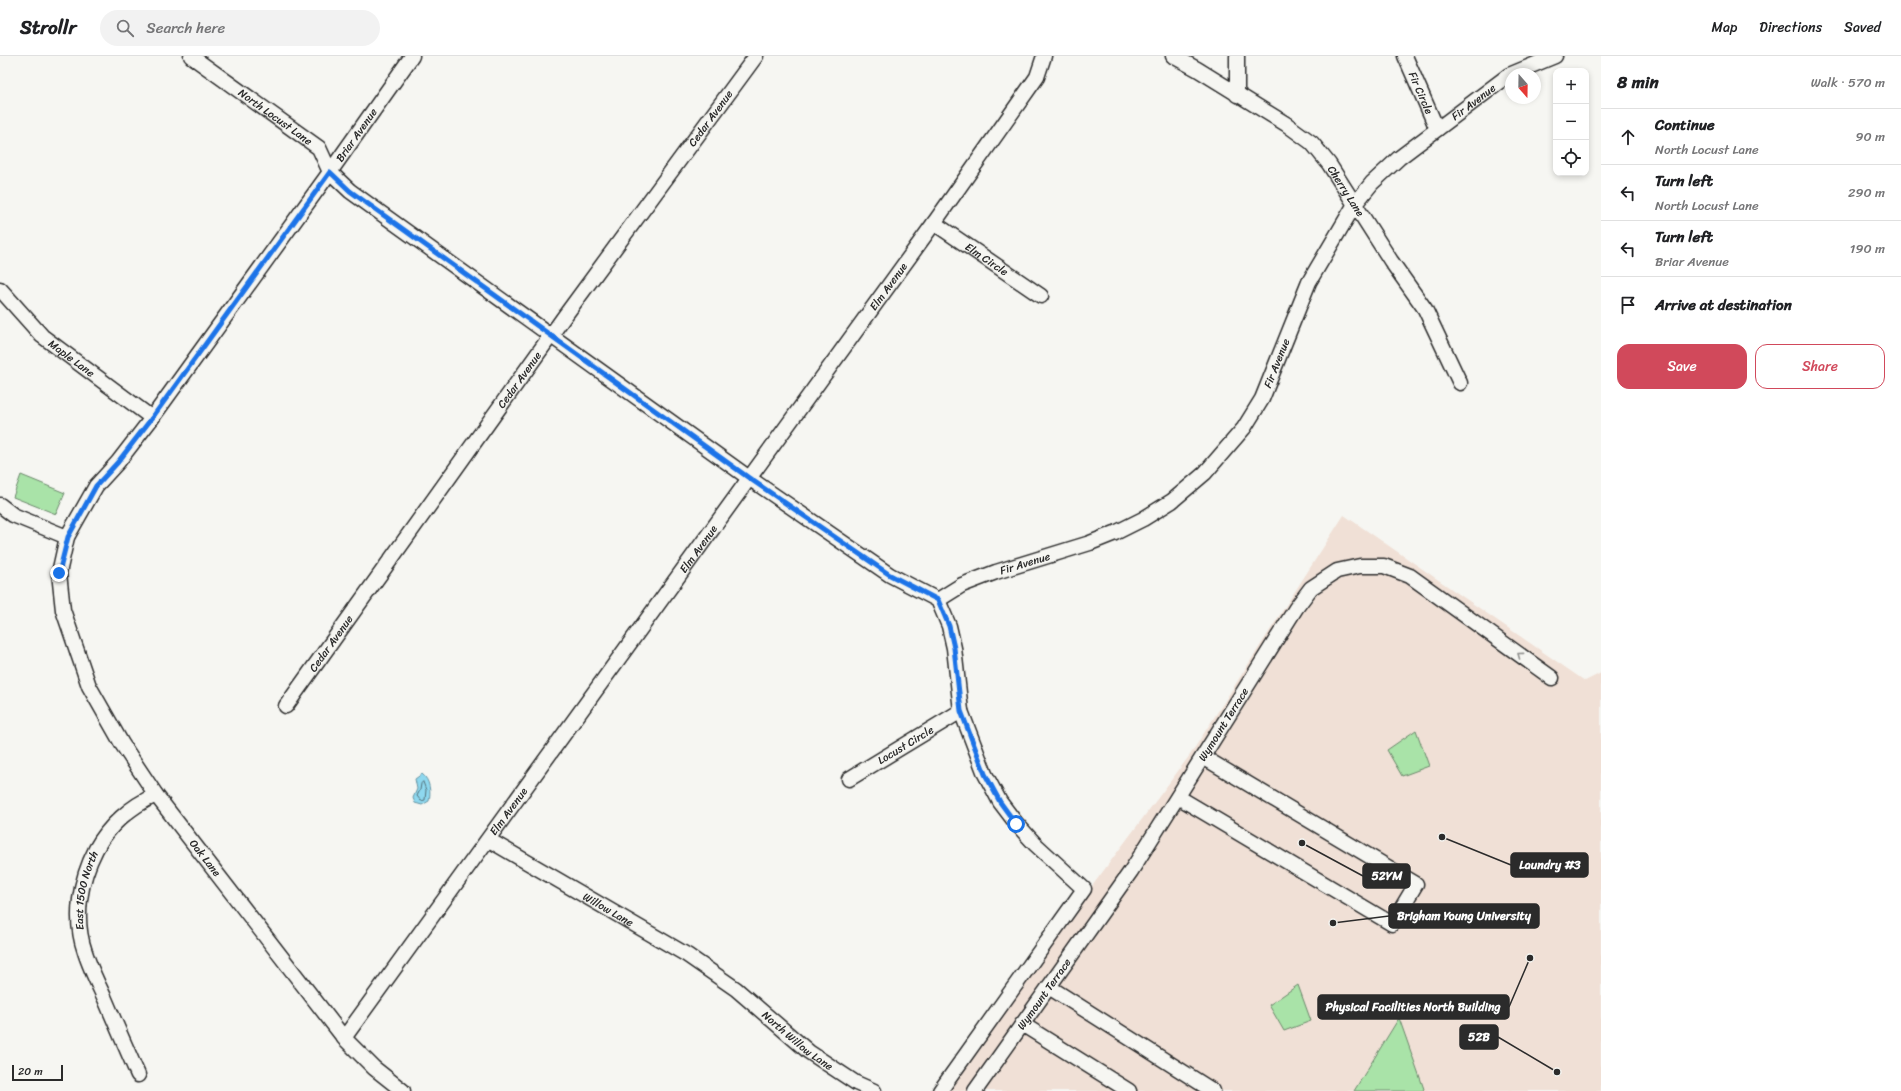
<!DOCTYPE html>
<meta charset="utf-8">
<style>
:root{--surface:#fff;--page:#f2f2f2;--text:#202124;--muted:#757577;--line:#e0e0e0;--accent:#d1495b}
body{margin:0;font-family:Sriracha,sans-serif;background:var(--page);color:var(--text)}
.controls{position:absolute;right:12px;top:12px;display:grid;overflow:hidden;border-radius:8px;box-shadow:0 2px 6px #0003}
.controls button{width:36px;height:36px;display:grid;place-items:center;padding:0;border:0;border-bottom:1px solid var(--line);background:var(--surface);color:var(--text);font:20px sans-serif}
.compass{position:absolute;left:1505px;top:12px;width:36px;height:36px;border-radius:50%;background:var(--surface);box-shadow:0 2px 6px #0003;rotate:160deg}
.scale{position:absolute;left:12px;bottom:10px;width:51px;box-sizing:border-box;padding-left:4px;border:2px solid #2b2b2b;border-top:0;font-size:11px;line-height:14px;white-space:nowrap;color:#2b2b2b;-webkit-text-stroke:3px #f6f6f2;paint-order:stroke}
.stop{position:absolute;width:12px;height:12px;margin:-9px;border:3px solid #1a73e8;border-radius:50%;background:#fff}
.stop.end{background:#1a73e8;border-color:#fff;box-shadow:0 1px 4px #0008}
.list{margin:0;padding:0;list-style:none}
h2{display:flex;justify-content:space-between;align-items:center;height:52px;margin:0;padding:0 16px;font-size:17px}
h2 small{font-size:13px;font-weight:400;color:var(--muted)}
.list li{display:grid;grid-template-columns:26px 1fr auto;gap:12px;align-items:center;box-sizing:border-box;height:56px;padding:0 16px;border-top:1px solid var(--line)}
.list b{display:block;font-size:15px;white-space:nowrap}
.list p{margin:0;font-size:13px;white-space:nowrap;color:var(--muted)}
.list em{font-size:13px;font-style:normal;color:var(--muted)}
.actions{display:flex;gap:8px;padding:12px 16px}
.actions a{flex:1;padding:9px 0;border:1px solid var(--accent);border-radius:12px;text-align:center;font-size:14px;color:var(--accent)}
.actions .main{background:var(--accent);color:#fff}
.icon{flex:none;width:22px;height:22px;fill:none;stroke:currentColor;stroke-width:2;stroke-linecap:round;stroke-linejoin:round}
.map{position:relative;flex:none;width:1601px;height:1035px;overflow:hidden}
header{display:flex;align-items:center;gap:24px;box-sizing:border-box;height:56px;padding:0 20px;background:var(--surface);border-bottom:1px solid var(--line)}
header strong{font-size:19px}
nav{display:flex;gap:22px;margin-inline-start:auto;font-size:14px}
.search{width:280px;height:36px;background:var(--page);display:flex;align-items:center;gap:10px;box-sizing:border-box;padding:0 14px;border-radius:22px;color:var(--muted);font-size:15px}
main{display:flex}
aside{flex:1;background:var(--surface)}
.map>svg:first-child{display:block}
.built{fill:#f0e0d6}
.green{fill:#a9e3a8;stroke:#6a876a}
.water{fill:#8ed8ef;stroke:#6693a1}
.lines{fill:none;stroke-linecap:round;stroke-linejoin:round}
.shore{stroke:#537079;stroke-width:1}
.minor-casing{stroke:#2b2b2b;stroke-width:17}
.minor{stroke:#f6f6f2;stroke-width:14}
.oneway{stroke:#90908e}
.route{stroke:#1a73e8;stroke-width:5}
.labels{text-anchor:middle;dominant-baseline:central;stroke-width:3;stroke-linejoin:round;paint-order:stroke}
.street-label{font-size:11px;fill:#2b2b2b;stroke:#f6f6f2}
.leader{fill:none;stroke:#2b2b2b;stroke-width:1.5}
.callout-dot{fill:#2b2b2b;stroke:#f6f6f2;stroke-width:1.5}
.callout{fill:#2b2b2b;stroke:#2b2b2b;stroke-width:1.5}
.callout-label{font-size:12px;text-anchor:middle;font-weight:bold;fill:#fff}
</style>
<header>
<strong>Strollr</strong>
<div class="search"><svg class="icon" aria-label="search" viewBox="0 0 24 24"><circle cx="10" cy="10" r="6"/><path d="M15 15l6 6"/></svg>Search here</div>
<nav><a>Map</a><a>Directions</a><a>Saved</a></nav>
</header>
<main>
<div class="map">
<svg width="1601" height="1035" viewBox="0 0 1601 1035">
<rect width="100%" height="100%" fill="#f6f6f2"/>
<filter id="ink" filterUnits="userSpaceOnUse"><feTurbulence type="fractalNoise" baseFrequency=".025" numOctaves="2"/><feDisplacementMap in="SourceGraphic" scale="8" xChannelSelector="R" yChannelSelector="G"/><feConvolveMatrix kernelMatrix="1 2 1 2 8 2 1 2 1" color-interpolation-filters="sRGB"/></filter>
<g filter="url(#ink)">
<path class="built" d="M 1344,459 L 1585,625 L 1601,617 L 1601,1035 L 939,1035 L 1190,699 Z"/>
<path class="green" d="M 21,419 L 65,437 L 56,458 L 13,441 Z
M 1416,674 L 1429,710 L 1402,720 L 1387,694 Z
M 1298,929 L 1311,965 L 1284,975 L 1269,949 Z
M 1399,962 L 1424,1033 L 1422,1035 L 1354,1035 Z"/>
<path class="water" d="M 422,718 C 430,724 431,736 429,745 L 422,749 L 415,747 L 413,742 L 417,733 L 415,723 Z"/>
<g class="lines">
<path class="shore" d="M 423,726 L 426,734 L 425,744 L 421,745 L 417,740 L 420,734 L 421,728 Z"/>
<g class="minor-casing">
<g id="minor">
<path id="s1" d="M 191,0 L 319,92 L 330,116 L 350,135 L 749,422 L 890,519 L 938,544 L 949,570 L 954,592 L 961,655 L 985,718 L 1000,746 L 1016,767 L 1035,788 L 1084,833 L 940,1035"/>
<path id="s2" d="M 1173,0 L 1197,13 L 1286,68 L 1312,87 L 1329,108 L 1391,205 L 1425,253 L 1460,327"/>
<path d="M 1237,0 L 1237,39"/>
<path id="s3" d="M 1405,0 L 1437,73"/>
<path id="s4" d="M 934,167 L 1041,240"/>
<path id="s5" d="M 0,233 L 42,280 L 152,362"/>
<path d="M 0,449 L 13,459 L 67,481"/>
<path id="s6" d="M 938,544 L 962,529 L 996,516 L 1090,487 L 1115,477 L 1143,463 L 1172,445 L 1205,417 L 1244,372 L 1262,343 L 1309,226 L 1355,148 L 1372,127 L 1399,102 L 1509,19 L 1555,0"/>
<path id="s7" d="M 286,650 L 564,261 L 756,0"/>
<path id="s8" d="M 849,723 L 961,655"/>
<path d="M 1178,741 L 1392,868 L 1416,828 L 1203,701"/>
<path id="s9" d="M 489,784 L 687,899 L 736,933 L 809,996 L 856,1027 L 874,1035"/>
<path d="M 1049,931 L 1213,1035"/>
<path d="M 1022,968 L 1129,1035"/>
<path id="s10" d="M 344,982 L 934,167 L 1037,21 L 1044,0"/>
<path id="s11" d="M 138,1019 C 127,994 116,969 105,943 C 98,928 90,912 85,896 C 73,862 80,824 96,793 C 109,769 131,750 156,739"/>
<path id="s12" d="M 403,1035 L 374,1012 L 344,982 L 156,739 L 122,688 L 89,630 L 63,554 L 59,517 L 67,481 L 96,430 L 118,406 L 152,362 L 330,116 L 412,0"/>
<path id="s13" d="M 975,1035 L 1131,815 L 1296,552 L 1311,532 L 1337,515 L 1360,510 L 1384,510 L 1410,520 L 1552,622"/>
</g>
</g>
<use href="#minor" class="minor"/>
</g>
<defs><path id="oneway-chevron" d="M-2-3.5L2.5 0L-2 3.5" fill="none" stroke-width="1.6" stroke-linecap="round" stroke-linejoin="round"/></defs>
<use class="oneway" href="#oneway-chevron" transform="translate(1520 599) rotate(-144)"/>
</g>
<g class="lines" filter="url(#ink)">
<path class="route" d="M 59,517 L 68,481 L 96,430 L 118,406 L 152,362 L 330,116 L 350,135 L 749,422 L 890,519 L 938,544 L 949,570 L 954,592 L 961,655 L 985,718 L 1000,746 L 1016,768"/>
</g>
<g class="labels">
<g class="street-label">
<text stroke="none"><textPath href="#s3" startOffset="40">Fir Circle</textPath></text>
<text stroke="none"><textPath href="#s6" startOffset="766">Fir Avenue</textPath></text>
<text stroke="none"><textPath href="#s1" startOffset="104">North Locust Lane</textPath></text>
<text stroke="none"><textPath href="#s7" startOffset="725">Cedar Avenue</textPath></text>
<text stroke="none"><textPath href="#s12" startOffset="1165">Briar Avenue</textPath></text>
<text stroke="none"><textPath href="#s2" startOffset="223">Cherry Lane</textPath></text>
<text stroke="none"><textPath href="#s4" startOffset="64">Elm Circle</textPath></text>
<text stroke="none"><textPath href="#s10" startOffset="928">Elm Avenue</textPath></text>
<text stroke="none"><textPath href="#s5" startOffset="100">Maple Lane</textPath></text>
<text stroke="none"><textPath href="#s6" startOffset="431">Fir Avenue</textPath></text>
<text stroke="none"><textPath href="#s7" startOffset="401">Cedar Avenue</textPath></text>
<text stroke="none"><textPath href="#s10" startOffset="604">Elm Avenue</textPath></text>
<text stroke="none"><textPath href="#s6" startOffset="95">Fir Avenue</textPath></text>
<text stroke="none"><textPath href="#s7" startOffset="77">Cedar Avenue</textPath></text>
<text stroke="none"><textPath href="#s13" startOffset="443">Wymount Terrace</textPath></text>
<text stroke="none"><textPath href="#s8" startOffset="66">Locust Circle</textPath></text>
<text stroke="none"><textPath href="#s10" startOffset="280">Elm Avenue</textPath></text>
<text transform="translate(205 802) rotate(52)">Oak Lane</text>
<text stroke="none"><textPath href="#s11" startOffset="197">East 1500 North</textPath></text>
<text stroke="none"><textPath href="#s9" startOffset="138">Willow Lane</textPath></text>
<text stroke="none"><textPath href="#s13" startOffset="119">Wymount Terrace</textPath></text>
<text stroke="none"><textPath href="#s9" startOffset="369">North Willow Lane</textPath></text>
</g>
</g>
<path class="leader" d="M1442 781L1511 809M1302 787L1363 820M1333 867L1389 860M1530 902L1509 951M1557 1016L1498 981"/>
<g class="callout-dot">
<circle cx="1442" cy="781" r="4"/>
<circle cx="1302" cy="787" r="4"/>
<circle cx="1333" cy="867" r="4"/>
<circle cx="1530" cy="902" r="4"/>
<circle cx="1557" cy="1016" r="4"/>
</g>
<g class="callout">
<rect x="1511" y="797" width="77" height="24" rx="4"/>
<rect x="1363" y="808" width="47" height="24" rx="4"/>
<rect x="1389" y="848" width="150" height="24" rx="4"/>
<rect x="1318" y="939" width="191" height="24" rx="4"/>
<rect x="1460" y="969" width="38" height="24" rx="4"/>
</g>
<g class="callout-label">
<text x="1550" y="813">Laundry #3</text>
<text x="1387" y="824">52YM</text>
<text x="1464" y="864">Brigham Young University</text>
<text x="1413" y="955">Physical Facilities North Building</text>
<text x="1479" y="985">52B</text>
</g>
</svg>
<div class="controls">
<button>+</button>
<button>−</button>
<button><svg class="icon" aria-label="locate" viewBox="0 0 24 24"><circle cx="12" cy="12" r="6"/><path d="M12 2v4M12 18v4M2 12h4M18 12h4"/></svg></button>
</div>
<svg class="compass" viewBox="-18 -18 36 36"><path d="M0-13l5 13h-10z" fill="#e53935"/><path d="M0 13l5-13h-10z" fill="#757577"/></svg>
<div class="scale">20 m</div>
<div class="stop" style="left:1016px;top:768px"></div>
<div class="stop end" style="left:59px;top:517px"></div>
</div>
<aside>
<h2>8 min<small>Walk · 570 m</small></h2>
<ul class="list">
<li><svg class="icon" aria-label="ahead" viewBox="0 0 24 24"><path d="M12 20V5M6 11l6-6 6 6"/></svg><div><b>Continue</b><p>North Locust Lane</p></div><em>90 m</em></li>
<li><svg class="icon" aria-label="left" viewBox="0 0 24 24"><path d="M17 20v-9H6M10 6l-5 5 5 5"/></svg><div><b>Turn left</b><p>North Locust Lane</p></div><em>290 m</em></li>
<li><svg class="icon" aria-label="left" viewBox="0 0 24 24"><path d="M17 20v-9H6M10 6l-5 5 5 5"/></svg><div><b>Turn left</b><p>Briar Avenue</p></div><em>190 m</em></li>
<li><svg class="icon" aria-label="arrive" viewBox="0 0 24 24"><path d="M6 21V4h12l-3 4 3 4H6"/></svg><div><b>Arrive at destination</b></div></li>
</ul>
<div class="actions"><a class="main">Save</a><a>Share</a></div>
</aside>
</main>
